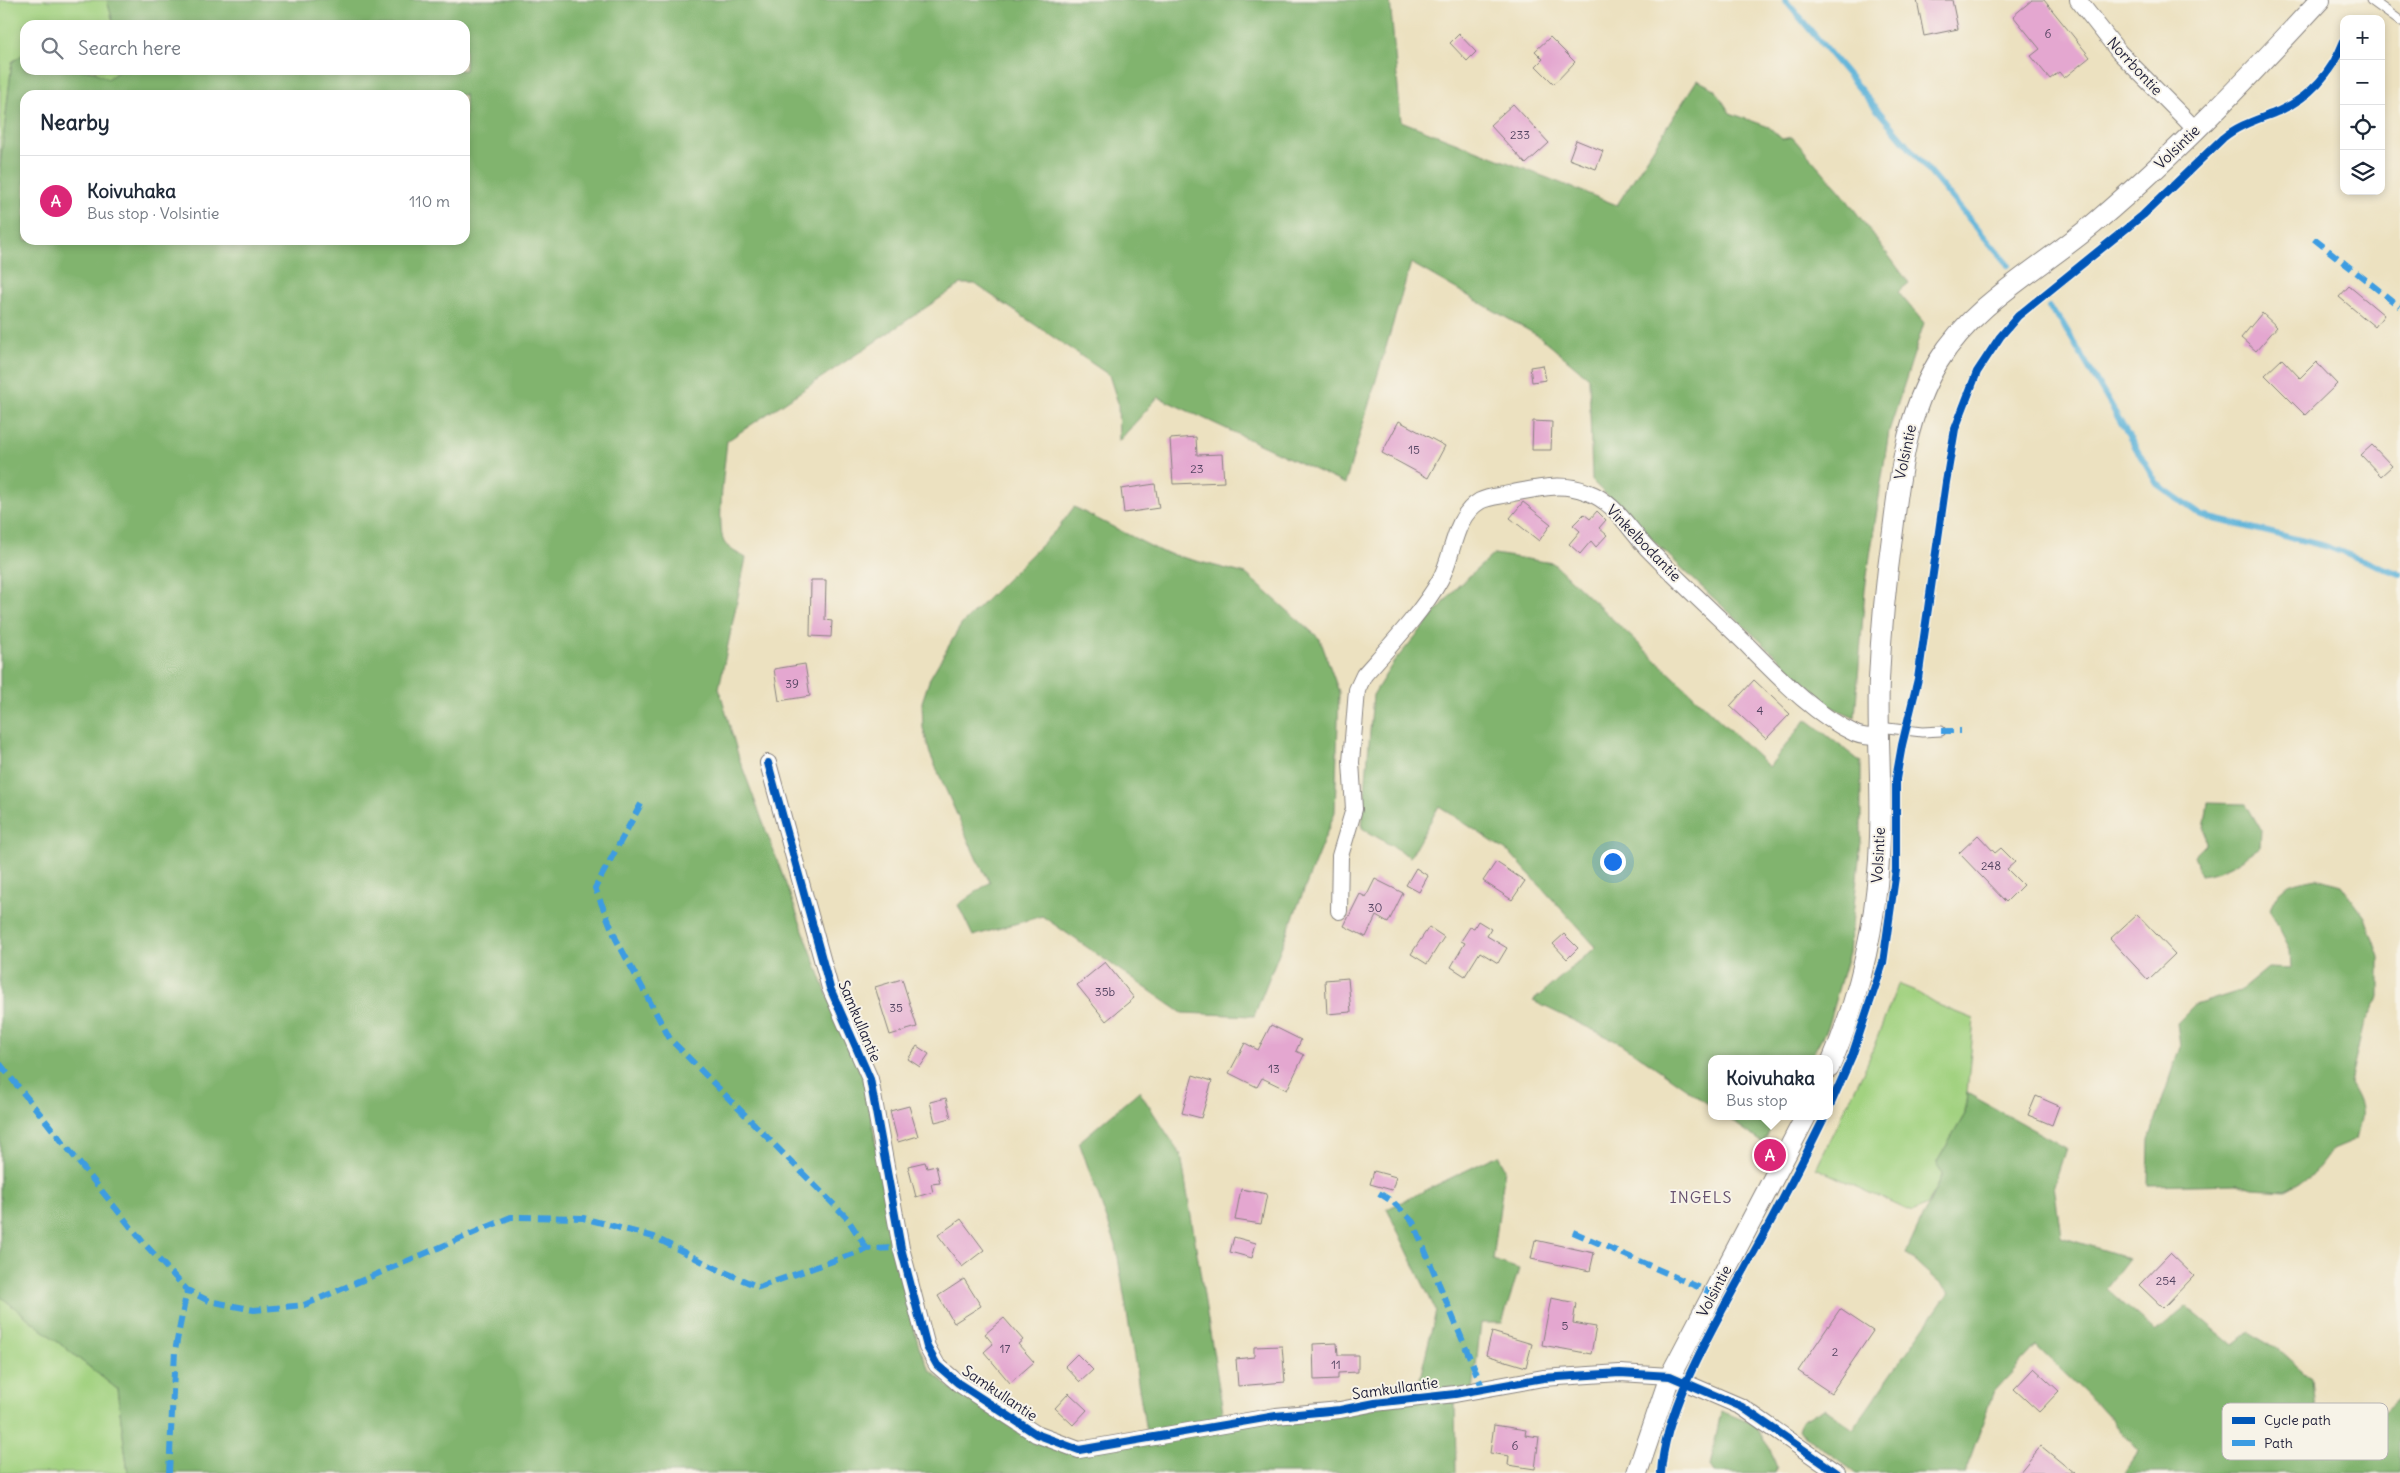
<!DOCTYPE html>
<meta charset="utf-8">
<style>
:root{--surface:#fff;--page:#f6f6f7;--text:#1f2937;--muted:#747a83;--line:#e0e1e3;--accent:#db2777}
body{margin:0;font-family:Delius,sans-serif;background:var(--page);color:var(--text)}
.controls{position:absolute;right:15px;top:15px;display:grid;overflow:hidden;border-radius:10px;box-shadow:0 2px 8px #0003}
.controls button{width:45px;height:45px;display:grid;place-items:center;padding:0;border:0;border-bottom:1px solid var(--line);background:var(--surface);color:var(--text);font:25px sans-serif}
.you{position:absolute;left:1612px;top:861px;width:18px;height:18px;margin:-12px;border:4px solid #fff;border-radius:50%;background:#1a73e8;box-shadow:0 0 0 8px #1a73e833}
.badge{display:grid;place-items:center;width:32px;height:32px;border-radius:50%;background:var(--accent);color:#fff;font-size:16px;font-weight:700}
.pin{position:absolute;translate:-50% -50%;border:2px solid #fff;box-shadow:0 1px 5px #0006}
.popup{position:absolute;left:1708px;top:1055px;width:125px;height:65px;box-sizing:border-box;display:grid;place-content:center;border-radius:10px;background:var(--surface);filter:drop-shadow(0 1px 4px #0005);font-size:16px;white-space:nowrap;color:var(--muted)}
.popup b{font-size:19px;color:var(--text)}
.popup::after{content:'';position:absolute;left:50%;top:100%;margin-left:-10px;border:10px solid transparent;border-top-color:var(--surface)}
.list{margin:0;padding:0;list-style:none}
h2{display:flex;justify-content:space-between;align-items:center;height:65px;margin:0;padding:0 20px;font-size:21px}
h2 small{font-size:16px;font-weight:400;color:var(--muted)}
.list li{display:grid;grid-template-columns:32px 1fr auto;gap:15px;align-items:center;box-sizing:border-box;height:90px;padding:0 20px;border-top:1px solid var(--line)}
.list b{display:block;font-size:19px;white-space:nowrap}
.list p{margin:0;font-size:16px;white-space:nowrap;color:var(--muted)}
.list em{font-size:16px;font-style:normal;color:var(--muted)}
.icon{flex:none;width:28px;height:28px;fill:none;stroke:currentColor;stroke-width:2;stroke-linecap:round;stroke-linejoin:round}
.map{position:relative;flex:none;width:2400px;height:1473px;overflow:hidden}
.search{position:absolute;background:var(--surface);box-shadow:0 2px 8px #0003;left:20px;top:20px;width:450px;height:55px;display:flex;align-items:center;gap:12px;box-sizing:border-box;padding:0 18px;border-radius:15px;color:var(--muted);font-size:19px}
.panel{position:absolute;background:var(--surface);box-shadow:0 2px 8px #0003;left:20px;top:90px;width:450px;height:155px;border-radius:15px}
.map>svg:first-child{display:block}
.green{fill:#a2d280;stroke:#627a5e}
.forest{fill:#81b46e;stroke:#526b54;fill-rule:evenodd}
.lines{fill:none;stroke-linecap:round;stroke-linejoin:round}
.stream{stroke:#5cb2d9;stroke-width:6}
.building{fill:#e4a7d0}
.service-casing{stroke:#87827e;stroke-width:11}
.minor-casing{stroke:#87827e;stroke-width:18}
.tertiary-casing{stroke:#87827e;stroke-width:22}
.service{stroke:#fff;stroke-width:9}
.minor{stroke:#fff;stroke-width:16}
.tertiary{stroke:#fff;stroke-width:20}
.quiet{stroke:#3c9ce2;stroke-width:6;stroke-dasharray:12 6;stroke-linecap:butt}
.cycleway-casing{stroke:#f7f3e8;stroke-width:11}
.cycleway{stroke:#0057b8;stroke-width:8}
.labels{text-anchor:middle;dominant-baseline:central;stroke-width:4;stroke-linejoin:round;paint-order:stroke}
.number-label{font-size:12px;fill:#524360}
.street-label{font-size:15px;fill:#22223b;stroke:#f7f3e8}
.neighbourhood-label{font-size:16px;letter-spacing:1px;fill:#66516f;stroke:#f7f3e8}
.key{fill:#f7f3e8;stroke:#b7b4b4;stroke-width:1}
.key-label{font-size:14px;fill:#22223b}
</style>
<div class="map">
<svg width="2400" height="1473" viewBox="0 0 2400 1473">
<rect width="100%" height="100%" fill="#f7f3e8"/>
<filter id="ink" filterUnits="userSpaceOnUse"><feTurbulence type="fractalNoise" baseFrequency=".02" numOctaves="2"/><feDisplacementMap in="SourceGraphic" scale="10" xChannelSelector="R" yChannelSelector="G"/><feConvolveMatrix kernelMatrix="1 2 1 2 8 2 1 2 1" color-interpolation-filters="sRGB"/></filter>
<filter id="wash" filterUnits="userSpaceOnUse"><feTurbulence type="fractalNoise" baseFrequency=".0096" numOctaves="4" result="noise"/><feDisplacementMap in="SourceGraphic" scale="20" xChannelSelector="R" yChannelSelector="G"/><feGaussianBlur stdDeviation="1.12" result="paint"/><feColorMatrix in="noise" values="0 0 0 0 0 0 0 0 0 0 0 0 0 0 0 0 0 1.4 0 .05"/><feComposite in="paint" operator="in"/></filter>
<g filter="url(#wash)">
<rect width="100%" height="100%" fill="#ece1c0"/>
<path class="green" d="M 0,0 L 107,0 L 114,25 L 25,25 L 25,53 L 12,62 L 0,167 Z
M 91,70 L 120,70 L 108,79 Z
M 1898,984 L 1913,990 L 1936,1004 L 1974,1019 L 1965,1114 L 1937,1162 L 1942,1175 L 1927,1205 L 1912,1212 L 1816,1168 L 1867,1064 Z
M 0,1296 L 117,1389 L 128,1473 L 0,1473 Z"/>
<path class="forest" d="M 107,0 L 1390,0 L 1401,121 L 1617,205 L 1697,80 L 1715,89 L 1730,113 L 1769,127 L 1782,139 L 1792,137 L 1841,192 L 1909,283 L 1898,292 L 1924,323 L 1889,431 L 1865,589 L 1855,717 L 1833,708 L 1693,579 L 1592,481 L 1589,378 L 1540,337 L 1411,263 L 1345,484 L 1158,397 L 1119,441 L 1118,403 L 1109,375 L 975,284 L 961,284 L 727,441 C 725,462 716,524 724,542 C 728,549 739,554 746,558 L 719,688 L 739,758 L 825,989 L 867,1088 L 890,1236 L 919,1347 L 930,1370 L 955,1392 L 1033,1439 L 1079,1450 L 1147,1438 L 1116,1245 L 1079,1142 L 1139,1091 L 1181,1155 L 1225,1424 L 1415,1399 L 1436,1311 L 1387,1209 L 1498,1155 L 1505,1168 L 1493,1260 L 1519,1269 L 1502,1323 L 1481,1323 L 1473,1391 L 1455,1394 L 1456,1473 L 128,1473 L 117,1389 L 0,1296 L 0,167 L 12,62 L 25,53 L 25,70 L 91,70 L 108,79 L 120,70 L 465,70 L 465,25 L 114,25 ZM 25,95 L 465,95 L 465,240 L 25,240 Z
M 1074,507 L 1162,552 L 1246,574 L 1320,639 L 1339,692 L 1335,812 L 1254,1016 L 1182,1013 L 1042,916 L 973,936 L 958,905 L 990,882 L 977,860 L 930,754 L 923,728 L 922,702 L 930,678 L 961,625 L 1059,527 Z
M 1494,554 L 1553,563 L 1769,767 L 1806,719 L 1861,762 L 1861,841 L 1849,952 L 1827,1028 L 1810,1059 L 1711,1059 L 1711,1106 L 1622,1044 L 1533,1001 L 1596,947 L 1511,854 L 1439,806 L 1410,857 L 1362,828 L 1373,695 L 1393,663 L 1458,586 Z
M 2208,803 L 2246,804 L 2261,830 L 2260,847 C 2242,859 2224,873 2201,875 L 2194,856 L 2206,844 L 2204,829 Z
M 2316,878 L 2341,885 L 2365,917 L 2379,957 L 2379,997 L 2363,1027 L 2350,1083 C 2365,1108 2363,1112 2356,1140 L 2332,1150 L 2312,1176 L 2286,1191 L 2253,1189 L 2237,1184 L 2148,1186 L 2149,1140 L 2180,1047 L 2177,1023 L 2195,1005 L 2240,991 L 2268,968 L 2291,969 L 2290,949 L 2270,910 C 2279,884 2291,883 2316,878 Z
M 1967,1093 L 2066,1148 L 2054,1185 L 2061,1237 L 2129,1258 L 2106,1288 L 2155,1332 L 2186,1306 L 2233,1345 L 2250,1332 L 2275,1347 L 2312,1379 L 2317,1432 L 2343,1453 L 2364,1429 L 2400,1397 L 2400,1473 L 2124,1473 L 2139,1451 L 2097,1404 L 2036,1346 L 1993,1393 L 1965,1473 L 1856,1473 L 1799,1431 L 1802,1421 L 1824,1408 L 1853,1429 L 1949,1292 L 1906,1253 L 1942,1175 L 1937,1162 L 1965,1114 Z
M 1725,1116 L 1778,1116 L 1763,1143 Z
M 1721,1411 L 1753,1424 L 1769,1446 L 1777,1468 L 1774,1473 L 1714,1473 L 1710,1467 Z"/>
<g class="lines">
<path class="stream" d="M 1785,0 L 2008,265
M 2049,307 L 2062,322 L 2157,484 L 2202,516 L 2325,546 L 2400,574"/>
</g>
<g id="blocks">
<path class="building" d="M 1917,0 L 1952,0 L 1958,29 L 1924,36 Z
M 2032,0 L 2044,0 L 2090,57 L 2064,78 L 2059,72 L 2050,79 L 2031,56 L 2040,49 L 2013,16 Z
M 1459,34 L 1476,52 L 1467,61 L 1450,43 Z
M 1550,37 L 1575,62 L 1554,84 L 1536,66 L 1543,59 L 1535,51 Z
M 1513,104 L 1549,143 L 1526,164 L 1490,125 Z
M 1576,140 L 1603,151 L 1596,169 L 1569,159 Z
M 2349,286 L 2384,315 L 2375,327 L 2339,297 Z
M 2262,313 L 2277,327 L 2256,351 L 2241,338 Z
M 2282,359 L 2300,378 L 2316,362 L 2337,384 L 2305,415 L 2265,375 Z
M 1543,365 L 1546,380 L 1532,382 L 1530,367 Z
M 1399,421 L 1445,446 L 1428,478 L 1382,453 Z
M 1533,421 L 1552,422 L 1551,450 L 1532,450 Z
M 1196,437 L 1197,455 L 1222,454 L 1224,482 L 1173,484 L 1170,439 Z
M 2372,445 L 2392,466 L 2381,476 L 2361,455 Z
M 1155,484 L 1159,508 L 1124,513 L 1121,489 Z
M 1523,502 L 1551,524 L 1539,541 L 1510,518 Z
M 1597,511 L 1606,520 L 1599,528 L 1607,535 L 1596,547 L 1591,541 L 1580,554 L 1569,544 L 1580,531 L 1573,525 L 1584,514 L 1590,519 Z
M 811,580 L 826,580 L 825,620 L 832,621 L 831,637 L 810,636 Z
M 805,664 L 810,696 L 779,701 L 774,669 Z
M 1754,680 L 1790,714 L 1766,739 L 1730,706 Z
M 1978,835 L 1995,853 L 2001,848 L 2015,862 L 2007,869 L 2023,885 L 2006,902 L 1959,853 Z
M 1496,862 L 1525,881 L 1512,900 L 1483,881 Z
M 1416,868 L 1428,876 L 1419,892 L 1406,885 Z
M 1375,879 L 1403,893 L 1388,923 L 1376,916 L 1366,937 L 1344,926 L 1360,894 L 1366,897 Z
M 2137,914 L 2175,954 L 2148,980 L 2110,939 Z
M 1478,921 L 1491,929 L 1487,936 L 1507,948 L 1498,963 L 1480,952 L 1465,976 L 1451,967 L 1465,943 L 1461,941 L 1470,927 L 1474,928 Z
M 1429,927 L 1444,937 L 1427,964 L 1411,954 Z
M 1564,934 L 1578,948 L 1567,959 L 1553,944 Z
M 1105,962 L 1134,998 L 1106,1021 L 1077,985 Z
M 1348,978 L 1351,1012 L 1327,1014 L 1325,980 Z
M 902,979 L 917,1027 L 890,1035 L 875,987 Z
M 1271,1025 L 1301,1040 L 1296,1051 L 1304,1055 L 1287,1090 L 1262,1078 L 1257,1087 L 1229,1073 L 1245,1043 L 1258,1050 Z
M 917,1046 L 929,1054 L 920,1067 L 908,1059 Z
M 1193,1075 L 1212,1081 L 1201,1118 L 1182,1113 Z
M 2036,1096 L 2059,1106 L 2052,1125 L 2028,1115 Z
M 946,1098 L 951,1118 L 935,1122 L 930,1102 Z
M 909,1106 L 918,1136 L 898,1142 L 890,1111 Z
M 925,1162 L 927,1168 L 936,1166 L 940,1183 L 931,1184 L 933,1192 L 916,1197 L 908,1166 Z
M 1374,1171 L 1396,1177 L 1392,1190 L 1370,1184 Z
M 1241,1189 L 1267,1194 L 1261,1224 L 1235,1220 Z
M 961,1219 L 984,1250 L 962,1267 L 938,1235 Z
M 1234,1237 L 1256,1243 L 1252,1258 L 1230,1252 Z
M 1535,1240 L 1594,1253 L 1590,1271 L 1531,1259 Z
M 2170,1253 L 2194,1276 L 2163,1308 L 2139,1285 Z
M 964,1279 L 981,1306 L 954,1323 L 938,1296 Z
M 1551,1298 L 1576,1303 L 1573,1323 L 1596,1327 L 1591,1354 L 1542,1345 Z
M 1840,1309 L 1873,1331 L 1831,1393 L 1798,1371 Z
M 1004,1318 L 1023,1340 L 1018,1344 L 1034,1362 L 1010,1383 L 984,1352 L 993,1344 L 985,1334 Z
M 1492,1332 L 1532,1344 L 1526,1367 L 1486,1355 Z
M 1337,1343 L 1338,1355 L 1358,1355 L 1358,1372 L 1338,1373 L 1338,1379 L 1314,1380 L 1313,1344 Z
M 1282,1346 L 1285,1382 L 1238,1386 L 1236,1359 L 1254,1357 L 1254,1347 Z
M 1077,1354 L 1093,1370 L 1080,1382 L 1065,1366 Z
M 2034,1368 L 2059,1391 L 2039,1412 L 2014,1389 Z
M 1069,1393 L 1087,1410 L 1073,1425 L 1055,1408 Z
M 1494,1425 L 1526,1430 L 1525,1435 L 1539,1437 L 1535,1469 L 1508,1465 L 1509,1456 L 1490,1453 Z
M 2041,1446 L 2074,1473 L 2019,1473 Z"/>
</g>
</g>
<g filter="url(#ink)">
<use href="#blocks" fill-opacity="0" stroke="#87827e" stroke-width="1"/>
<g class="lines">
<g class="service-casing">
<path id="service" d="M 2371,0 L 2400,21
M 1879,727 L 1922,732 L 1941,731"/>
</g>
<g class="minor-casing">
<path id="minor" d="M 2078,0 L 2119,52 L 2196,130
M 768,763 L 830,988 L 870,1079 L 901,1248 L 927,1347 L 937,1365 L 958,1383 L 1036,1434 L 1079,1450 L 1276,1416 L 1340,1410 L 1375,1403 L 1455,1394 L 1543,1378 L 1620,1373 L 1670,1376 L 1742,1407 L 1837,1473
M 1339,911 L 1340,856 L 1354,809 L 1351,762 L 1355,715 L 1357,690 L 1364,675 C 1388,648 1423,611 1440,580 C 1454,555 1453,517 1480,501 C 1490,496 1503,496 1513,493 C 1539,488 1562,482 1587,492 C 1615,502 1628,528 1647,548 C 1679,581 1712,611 1745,643 C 1778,676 1813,714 1856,734 C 1863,737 1871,737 1878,737"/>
</g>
<g class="tertiary-casing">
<path id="tertiary" d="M 1829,1068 C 1861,995 1878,916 1880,837 C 1882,784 1877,732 1879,680 C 1881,630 1886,580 1893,530 C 1900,471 1907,414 1938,362 C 1975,301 2045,266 2097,221 C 2177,153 2249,77 2320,0
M 1637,1473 L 1670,1376 L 1806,1116"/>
</g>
<use href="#service" class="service"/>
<use href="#minor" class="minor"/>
<use href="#tertiary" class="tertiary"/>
<path class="quiet" d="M 2314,239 L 2400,307
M 1941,731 L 1961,731
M 641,804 L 595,888 L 616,939 L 670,1039 L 847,1218 L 867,1249
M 0,1064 L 142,1241 L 187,1290 L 209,1301 L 254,1310 L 304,1305 L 511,1217 L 583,1218 L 654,1237 L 715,1268 L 759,1287 L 867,1249 L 901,1248
M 1379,1193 L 1393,1202 L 1413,1222 L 1483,1389
M 1573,1232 L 1712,1293
M 169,1473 L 175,1351 L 187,1290"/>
<g class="cycleway-casing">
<path id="cycleway" d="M 768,763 L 830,988 L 870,1079 L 901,1248 L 927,1347 L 937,1365 L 958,1383 L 1036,1434 L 1079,1450 L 1276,1416 L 1340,1410 L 1375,1403 L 1455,1394 L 1543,1378 L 1620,1373 L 1670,1376 L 1742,1407 L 1837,1473
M 1829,1108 L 1852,1056 L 1883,963 L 1896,870 L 1896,779 L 1902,745 L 1918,679 L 1946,482 L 1955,429 L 1977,372 L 2000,337 L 2018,316 L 2143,215 L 2223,138 C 2240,124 2260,119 2279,111 C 2310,97 2332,72 2344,41
M 1661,1473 C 1665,1405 1717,1321 1749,1261 C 1776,1213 1801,1165 1825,1116"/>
</g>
<use href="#cycleway" class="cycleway"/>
</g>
</g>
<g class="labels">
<g class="number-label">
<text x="2048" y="33">6</text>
<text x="1520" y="134">233</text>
<text x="1414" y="449">15</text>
<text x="1197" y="468">23</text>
<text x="792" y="683">39</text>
<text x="1760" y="710">4</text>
<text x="1991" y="865">248</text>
<text x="1375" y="907">30</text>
<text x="1105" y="991">35b</text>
<text x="896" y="1007">35</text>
<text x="1274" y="1068">13</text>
<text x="2166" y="1280">254</text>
<text x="1565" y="1325">5</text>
<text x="1005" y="1348">17</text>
<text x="1835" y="1351">2</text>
<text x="1336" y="1364">11</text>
<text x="1515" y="1445">6</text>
</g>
<g class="street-label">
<text transform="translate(2135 66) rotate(47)">Norrbontie</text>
<text transform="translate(2177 147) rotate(-44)">Volsintie</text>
<text transform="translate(1905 452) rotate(-78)">Volsintie</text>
<text transform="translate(1644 543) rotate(46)">Vinkelbodantie</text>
<text transform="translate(1878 855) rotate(-87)">Volsintie</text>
<text transform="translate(860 1021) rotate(67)">Samkullantie</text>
<text transform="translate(1714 1291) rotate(-62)">Volsintie</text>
<text transform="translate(1395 1388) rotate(-8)">Samkullantie</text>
<text transform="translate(1000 1393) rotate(34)">Samkullantie</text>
</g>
<g class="neighbourhood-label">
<text x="1701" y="1197">INGELS</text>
</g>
</g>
<rect x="2222" y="1403" width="166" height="57" rx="8" class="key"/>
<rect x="2232" y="1417" width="23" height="7" fill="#0057b8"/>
<rect x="2232" y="1440" width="23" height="6" fill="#3c9ce2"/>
<g class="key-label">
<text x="2264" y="1425">Cycle path</text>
<text x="2264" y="1448">Path</text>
</g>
</svg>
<div class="controls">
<button>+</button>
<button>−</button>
<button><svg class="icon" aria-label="locate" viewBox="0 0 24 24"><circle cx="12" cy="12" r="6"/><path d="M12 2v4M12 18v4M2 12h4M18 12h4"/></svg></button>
<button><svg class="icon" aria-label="layers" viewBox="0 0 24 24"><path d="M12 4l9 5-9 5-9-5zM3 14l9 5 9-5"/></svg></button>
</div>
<div class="you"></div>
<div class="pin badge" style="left:1770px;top:1155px">A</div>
<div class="popup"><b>Koivuhaka</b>Bus stop</div>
<div class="search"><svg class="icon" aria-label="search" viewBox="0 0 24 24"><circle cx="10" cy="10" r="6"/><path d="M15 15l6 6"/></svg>Search here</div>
<section class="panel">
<h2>Nearby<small></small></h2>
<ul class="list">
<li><span class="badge">A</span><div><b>Koivuhaka</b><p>Bus stop · Volsintie</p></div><em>110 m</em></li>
</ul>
</section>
</div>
